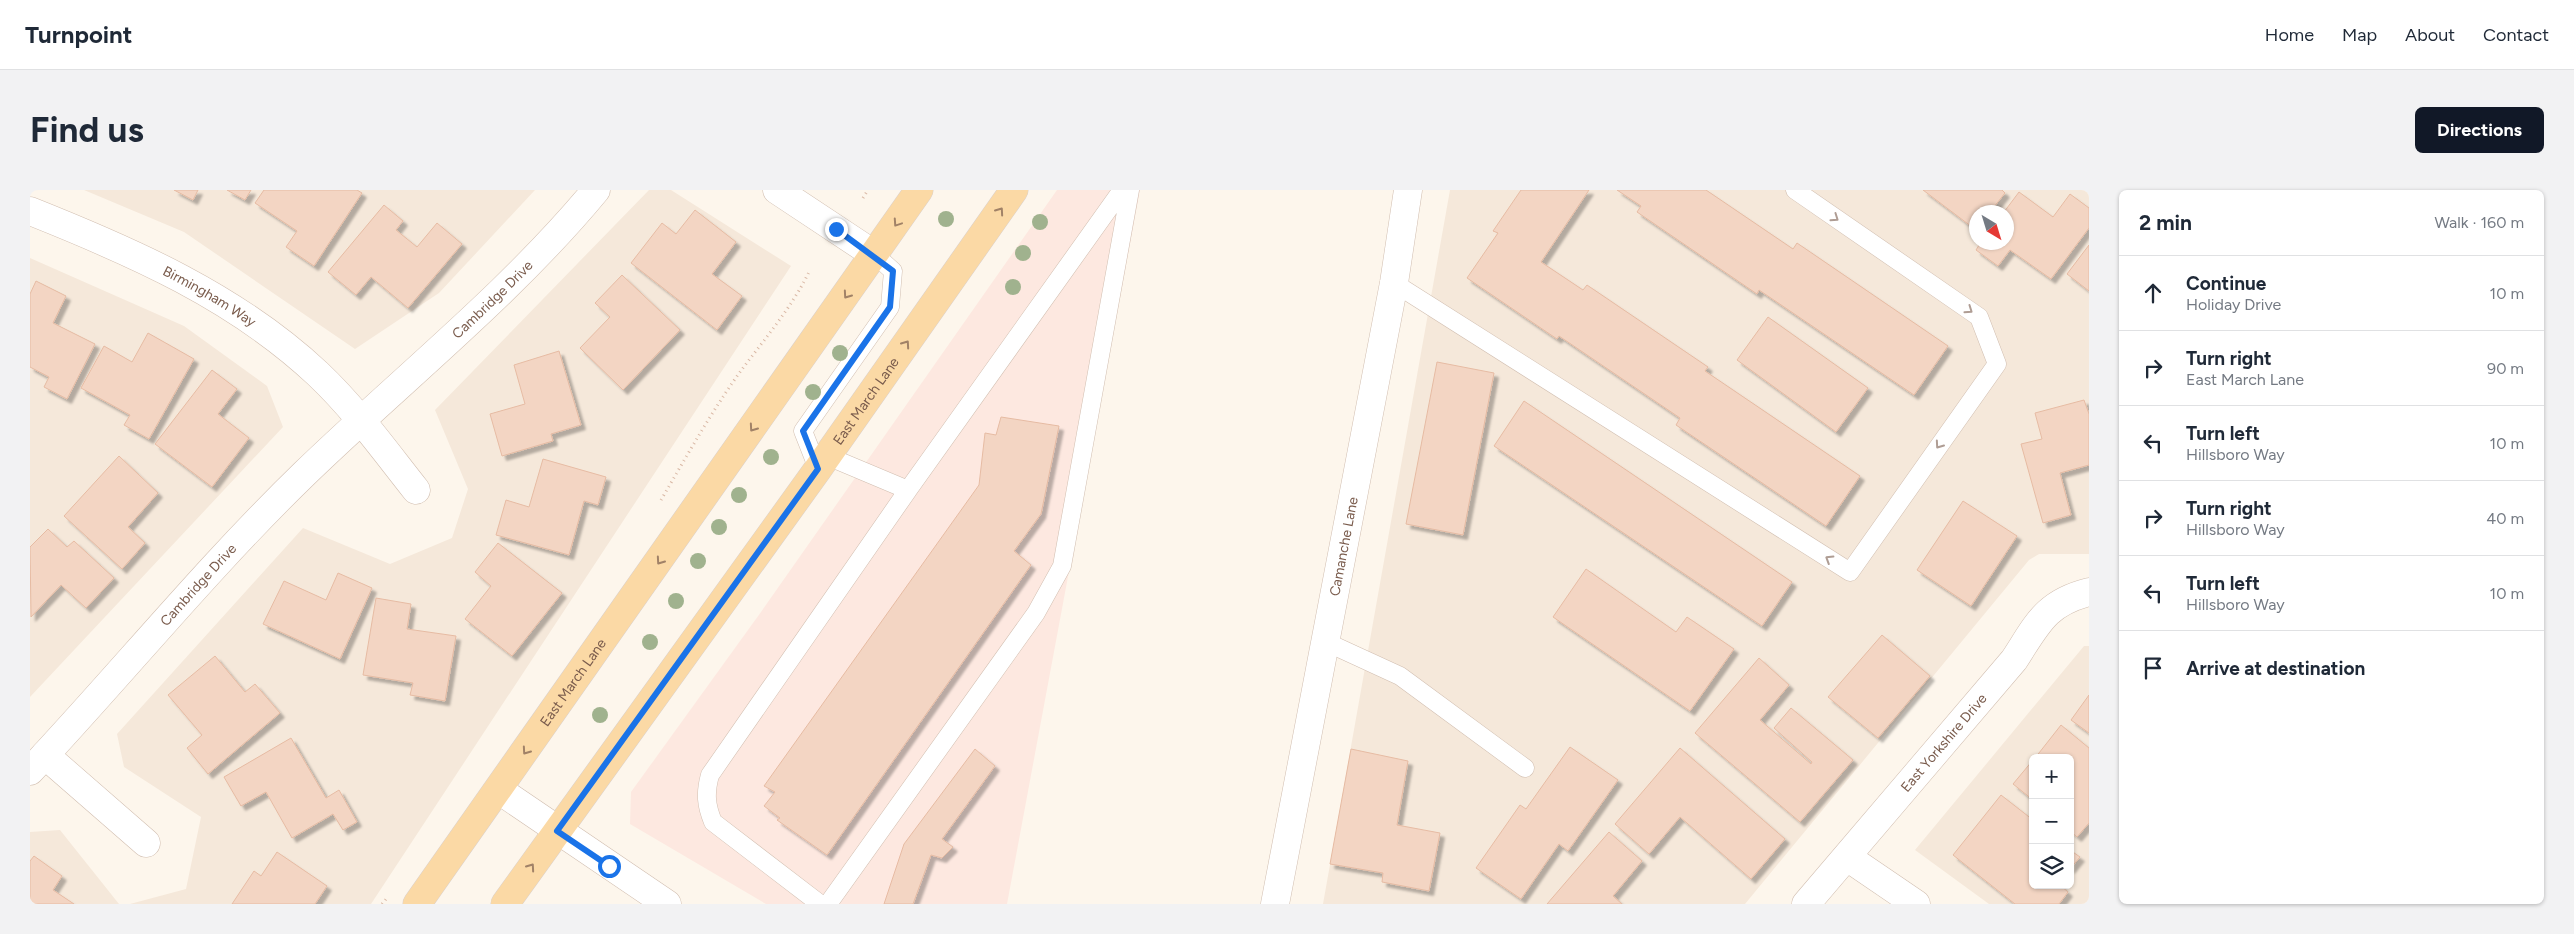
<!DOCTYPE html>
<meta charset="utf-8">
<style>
:root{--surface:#fff;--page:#f2f2f3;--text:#1f2937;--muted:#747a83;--line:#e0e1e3;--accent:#111827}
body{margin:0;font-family:Figtree,sans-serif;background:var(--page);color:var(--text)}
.controls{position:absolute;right:15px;bottom:15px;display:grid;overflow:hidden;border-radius:8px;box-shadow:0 1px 4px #0004}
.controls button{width:45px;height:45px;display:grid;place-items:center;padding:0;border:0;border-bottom:1px solid var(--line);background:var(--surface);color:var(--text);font:25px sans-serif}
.compass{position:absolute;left:1939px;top:15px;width:45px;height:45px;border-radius:50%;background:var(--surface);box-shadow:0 1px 4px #0004;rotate:142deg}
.stop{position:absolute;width:15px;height:15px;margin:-11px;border:4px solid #1a73e8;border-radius:50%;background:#fff}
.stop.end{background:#1a73e8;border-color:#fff;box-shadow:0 1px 5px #0008}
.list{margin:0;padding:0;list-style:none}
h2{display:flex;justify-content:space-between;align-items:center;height:65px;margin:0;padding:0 20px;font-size:21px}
h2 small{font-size:16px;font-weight:400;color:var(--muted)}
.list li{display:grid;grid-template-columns:32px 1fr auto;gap:15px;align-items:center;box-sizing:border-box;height:75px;padding:0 20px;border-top:1px solid var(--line)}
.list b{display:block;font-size:19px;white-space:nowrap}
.list p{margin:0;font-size:16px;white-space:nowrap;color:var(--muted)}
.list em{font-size:16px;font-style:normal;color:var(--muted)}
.icon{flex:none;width:28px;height:28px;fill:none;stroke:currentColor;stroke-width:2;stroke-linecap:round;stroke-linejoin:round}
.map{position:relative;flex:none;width:2059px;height:714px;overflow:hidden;border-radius:8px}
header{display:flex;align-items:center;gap:30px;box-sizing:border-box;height:70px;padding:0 25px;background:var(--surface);border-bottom:1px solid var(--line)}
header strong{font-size:24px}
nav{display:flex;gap:28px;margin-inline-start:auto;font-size:18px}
.intro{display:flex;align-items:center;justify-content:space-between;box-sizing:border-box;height:120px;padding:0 30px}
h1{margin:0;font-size:35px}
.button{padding:12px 22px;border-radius:8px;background:var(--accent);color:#fff;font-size:18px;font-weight:700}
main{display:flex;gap:30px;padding:0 30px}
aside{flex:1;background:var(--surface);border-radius:8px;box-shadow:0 1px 4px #0004}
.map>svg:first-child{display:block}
.residential{fill:#f5e8da;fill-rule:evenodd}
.commercial{fill:#fde8e0}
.building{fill:#f3d5c3;stroke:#e6bba3;filter:url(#shadow)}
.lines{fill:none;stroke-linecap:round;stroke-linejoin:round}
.service-casing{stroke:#d1beb0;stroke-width:19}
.minor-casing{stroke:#d1beb0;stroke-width:29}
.tertiary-casing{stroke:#d1beb0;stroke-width:29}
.primary-casing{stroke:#dad1cd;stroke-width:29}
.path{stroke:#d9b8a5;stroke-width:3;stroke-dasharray:1 4;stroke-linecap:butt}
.service{stroke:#fff;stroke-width:18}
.minor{stroke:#fff;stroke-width:28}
.tertiary{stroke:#fff;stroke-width:28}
.primary{stroke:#fbd9a5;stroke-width:28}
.tree{fill:#a0b28e}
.oneway{stroke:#a18267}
.oneway2{stroke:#af9d94}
.route{stroke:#1a73e8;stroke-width:6}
.labels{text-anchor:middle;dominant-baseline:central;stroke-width:4.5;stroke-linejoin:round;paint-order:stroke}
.street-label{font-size:14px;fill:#7a5c4d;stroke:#fffaf3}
</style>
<header>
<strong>Turnpoint</strong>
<nav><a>Home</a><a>Map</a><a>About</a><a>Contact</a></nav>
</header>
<div class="intro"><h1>Find us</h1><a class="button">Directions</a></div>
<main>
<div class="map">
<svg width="2059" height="714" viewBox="0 0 2059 714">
<defs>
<filter id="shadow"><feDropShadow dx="4.5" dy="4.5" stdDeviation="1" flood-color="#0004"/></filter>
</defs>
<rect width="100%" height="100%" fill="#fdf6ec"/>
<path class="residential" d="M 54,0 L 505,0 L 409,103 L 325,159 L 154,42 Z
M 619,0 L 641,0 L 761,76 L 341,714 L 100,714 L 156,699 L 171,627 L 94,577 L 87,544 L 273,338 L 360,374 L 422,348 L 438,299 L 405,220 Z
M 1420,0 L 2059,0 L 2059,364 L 2009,364 L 1999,370 L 1715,714 L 1293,714 ZM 1946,22 L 1976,22 L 1976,52 L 1946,52 Z
M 0,68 L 154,136 L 237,196 L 253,237 L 0,507 Z
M 2054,456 L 2059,456 L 2059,714 L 1959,714 L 1885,660 ZM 2003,568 L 2040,568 L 2040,695 L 2003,695 Z
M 30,640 L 89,714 L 0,714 L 0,642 Z"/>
<path class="commercial" d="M 1027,0 L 1110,0 L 977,714 L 736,714 L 600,634 L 601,602 L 731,422 Z"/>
<path class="building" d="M 144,0 L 168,0 L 163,10 Z
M 197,0 L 221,0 L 215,10 Z
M 234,0 L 327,0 L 332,3 L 284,76 L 256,57 L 267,41 L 225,13 Z
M 1491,0 L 1559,0 L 1511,72 L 1553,100 L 1557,95 L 1678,177 L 1675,181 L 1830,286 L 1796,336 L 1646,235 L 1650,228 L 1529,146 L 1527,149 L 1437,88 L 1468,43 L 1463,41 Z
M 1587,0 L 1676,0 L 1763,59 L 1767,53 L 1918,156 L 1884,205 L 1729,100 L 1727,104 L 1607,22 L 1611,16 Z
M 1893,0 L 1972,0 L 1975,3 L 1960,22 L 1946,22 L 1946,40 Z
M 1989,2 L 2023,27 L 2040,4 L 2059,18 L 2059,38 L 2021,89 L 1980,60 L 1968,76 L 1946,60 L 1951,52 L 1976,52 L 1976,22 L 1974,22 Z
M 354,15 L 373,31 L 366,40 L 387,57 L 407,33 L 432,54 L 378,118 L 341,87 L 326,105 L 298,82 Z
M 665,20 L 706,52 L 682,84 L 712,106 L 687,140 L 601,73 L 632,33 L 646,44 Z
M 2059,55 L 2059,101 L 2037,84 Z
M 592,85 L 650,140 L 593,200 L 550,158 L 580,127 L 565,113 Z
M 6,91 L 36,106 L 23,133 L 65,154 L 37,209 L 14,197 L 19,187 L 0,177 L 0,104 Z
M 1738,127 L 1838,198 L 1806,242 L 1707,170 Z
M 118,143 L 164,169 L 119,249 L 94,235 L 100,225 L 51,198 L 74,156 L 102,172 Z
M 529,161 L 551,235 L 521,244 L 523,251 L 472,266 L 460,224 L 495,214 L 484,175 Z
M 1407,172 L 1464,183 L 1433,345 L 1376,334 Z
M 182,180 L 207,199 L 188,224 L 219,248 L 182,297 L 125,254 Z
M 2054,210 L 2059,224 L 2059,275 L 2030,283 L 2041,325 L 2013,333 L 1991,254 L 2012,249 L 2005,223 Z
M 1494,211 L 1762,392 L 1732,436 L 1464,256 Z
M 971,227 L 1029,236 L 1011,324 L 984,361 L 1001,375 L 797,665 L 747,630 L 750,628 L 734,616 L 745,602 L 734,596 L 949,295 L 955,243 L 966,245 Z
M 89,266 L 128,303 L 98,337 L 115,353 L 92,379 L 34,326 Z
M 513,269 L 576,287 L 568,315 L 554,311 L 539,365 L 466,345 L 476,310 L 499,317 Z
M 1933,311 L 1987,346 L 1941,416 L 1887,380 Z
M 18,339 L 37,357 L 44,351 L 84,388 L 56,418 L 31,395 L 1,427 L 0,357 Z
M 468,353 L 532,403 L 482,466 L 435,429 L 461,396 L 445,382 Z
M 1556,379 L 1646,442 L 1657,427 L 1704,459 L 1660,521 L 1523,427 Z
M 308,383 L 342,398 L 310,469 L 233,434 L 254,391 L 296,410 Z
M 346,408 L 381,414 L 377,439 L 426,446 L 415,511 L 380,505 L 383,493 L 333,485 Z
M 1852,445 L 1900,486 L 1848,548 L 1798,507 Z
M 185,466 L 215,502 L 225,494 L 250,523 L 178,584 L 157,558 L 172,545 L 138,505 Z
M 1729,468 L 1759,495 L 1730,530 L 1781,574 L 1782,572 L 1744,538 L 1761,518 L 1823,570 L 1770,632 L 1665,543 Z
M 2059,505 L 2059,543 L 2041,530 Z
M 2031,535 L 2059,558 L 2059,633 L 2047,647 L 2040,641 L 2040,568 L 2005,568 Z
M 261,548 L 296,608 L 309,600 L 327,632 L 313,640 L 303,624 L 262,648 L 236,602 L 211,616 L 194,587 Z
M 1540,557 L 1588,590 L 1538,661 L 1529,654 L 1491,709 L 1446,678 L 1490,615 L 1496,619 Z
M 1650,558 L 1755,649 L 1721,689 L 1650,627 L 1619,664 L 1585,634 Z
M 945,559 L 965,576 L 912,649 L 923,657 L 912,668 L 901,665 L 883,714 L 854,714 L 874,654 Z
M 1321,559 L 1378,571 L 1367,635 L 1410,643 L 1399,701 L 1352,692 L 1353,683 L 1300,674 Z
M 2003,570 L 2003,610 L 1983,594 Z
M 1971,605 L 2003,630 L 2003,695 L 2030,695 L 2038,702 L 2029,714 L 1985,714 L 1923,665 Z
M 1579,642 L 1612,671 L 1583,706 L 1592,714 L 1517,714 Z
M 2040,660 L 2050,667 L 2040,679 Z
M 247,662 L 297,696 L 285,714 L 202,714 L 224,681 L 231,686 Z
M 4,666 L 32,686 L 23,700 L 44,714 L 0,714 L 0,671 Z"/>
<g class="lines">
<g class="service-casing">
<path id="service" d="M 1364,93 L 1820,382 L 1967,174 L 1949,127 L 1765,0
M 788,279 L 773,241 L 860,117 L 863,81 L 845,65
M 878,300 L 1092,0
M 1296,452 L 1370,486 L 1495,578
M 790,714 L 683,632 C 676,615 675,603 680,585 L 878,300 L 797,266
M 798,714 L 1006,423 L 1032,376 L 1100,0"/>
</g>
<g class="minor-casing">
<g id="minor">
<path d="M 747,0 L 845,65"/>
<path id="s1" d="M 0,21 C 103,62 206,107 288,184 C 325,219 355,261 386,300"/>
<path d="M 15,565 L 116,653"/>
<path id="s2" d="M 0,581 C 92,483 177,378 274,284 C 371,190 479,105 566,0"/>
<path d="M 1817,667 L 1886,714"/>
<path id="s3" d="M 1245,714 L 1364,93 L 1378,0"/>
<path id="s4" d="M 1776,714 L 1984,470 C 2007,435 2015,413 2059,402"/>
</g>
</g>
<g class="tertiary-casing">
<path id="tertiary" d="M 469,600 L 637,714"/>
</g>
<g class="primary-casing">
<g id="primary">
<path id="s5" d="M 387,714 L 889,0"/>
<path id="s6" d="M 475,714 L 788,279 L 984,0"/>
</g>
</g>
<path class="path" d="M 833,8 L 838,0
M 631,310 C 655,269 678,228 705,189 C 730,154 760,121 779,82
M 352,714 L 357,708"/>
<use href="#service" class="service"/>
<use href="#minor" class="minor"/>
<use href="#tertiary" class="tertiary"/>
<use href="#primary" class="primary"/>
</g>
<g class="tree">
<circle cx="916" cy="29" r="8"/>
<circle cx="1010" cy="32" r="8"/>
<circle cx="993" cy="63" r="8"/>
<circle cx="983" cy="97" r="8"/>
<circle cx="810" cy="163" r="8"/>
<circle cx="783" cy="202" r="8"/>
<circle cx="741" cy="267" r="8"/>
<circle cx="709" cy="305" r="8"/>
<circle cx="689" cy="337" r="8"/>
<circle cx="668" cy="371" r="8"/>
<circle cx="646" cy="411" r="8"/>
<circle cx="620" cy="452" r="8"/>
<circle cx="570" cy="525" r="8"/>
</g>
<defs><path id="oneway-chevron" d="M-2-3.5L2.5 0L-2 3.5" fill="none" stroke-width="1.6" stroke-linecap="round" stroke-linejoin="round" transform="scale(1.25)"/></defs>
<g class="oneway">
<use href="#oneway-chevron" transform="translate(970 21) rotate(-55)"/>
<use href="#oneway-chevron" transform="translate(867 33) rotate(124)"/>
<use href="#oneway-chevron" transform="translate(817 105) rotate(125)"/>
<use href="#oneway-chevron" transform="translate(876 154) rotate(-55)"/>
<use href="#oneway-chevron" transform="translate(723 238) rotate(125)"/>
<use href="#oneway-chevron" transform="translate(630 371) rotate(125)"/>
<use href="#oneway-chevron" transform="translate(496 561) rotate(125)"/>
<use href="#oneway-chevron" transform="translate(501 677) rotate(-55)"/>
</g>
<g class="oneway2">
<use href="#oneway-chevron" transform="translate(1805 28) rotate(35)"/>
<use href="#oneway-chevron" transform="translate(1939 120) rotate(35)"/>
<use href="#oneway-chevron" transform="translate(1909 255) rotate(125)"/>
<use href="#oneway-chevron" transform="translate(1799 369) rotate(-148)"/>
</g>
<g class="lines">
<path class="route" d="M 579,676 L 527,641 L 788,279 L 773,241 L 860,117 L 863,81 L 806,39"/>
</g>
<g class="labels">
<g class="street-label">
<text stroke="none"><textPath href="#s1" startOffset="199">Birmingham Way</textPath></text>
<text stroke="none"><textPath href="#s2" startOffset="661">Cambridge Drive</textPath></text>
<text stroke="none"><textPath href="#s6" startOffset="619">East March Lane</textPath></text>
<text stroke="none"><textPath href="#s3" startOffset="364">Camanche Lane</textPath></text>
<text stroke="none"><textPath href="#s2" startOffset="251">Cambridge Drive</textPath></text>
<text stroke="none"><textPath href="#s5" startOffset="271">East March Lane</textPath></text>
<text stroke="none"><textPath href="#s4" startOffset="212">East Yorkshire Drive</textPath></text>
</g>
</g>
</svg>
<div class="controls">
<button>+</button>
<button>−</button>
<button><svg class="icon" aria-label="layers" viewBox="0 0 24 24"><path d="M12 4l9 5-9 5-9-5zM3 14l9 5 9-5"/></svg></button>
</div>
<svg class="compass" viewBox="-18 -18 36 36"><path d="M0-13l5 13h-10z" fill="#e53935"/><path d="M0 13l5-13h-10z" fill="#747a83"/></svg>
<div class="stop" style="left:579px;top:676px"></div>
<div class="stop end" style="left:806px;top:39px"></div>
</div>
<aside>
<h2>2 min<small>Walk · 160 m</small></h2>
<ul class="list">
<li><svg class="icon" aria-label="ahead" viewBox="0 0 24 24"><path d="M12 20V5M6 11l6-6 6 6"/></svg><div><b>Continue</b><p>Holiday Drive</p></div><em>10 m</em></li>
<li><svg class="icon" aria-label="right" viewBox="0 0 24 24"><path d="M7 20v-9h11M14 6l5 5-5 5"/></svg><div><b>Turn right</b><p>East March Lane</p></div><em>90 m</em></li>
<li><svg class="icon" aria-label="left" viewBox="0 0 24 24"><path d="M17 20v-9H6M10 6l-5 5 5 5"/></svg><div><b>Turn left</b><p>Hillsboro Way</p></div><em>10 m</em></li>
<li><svg class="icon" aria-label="right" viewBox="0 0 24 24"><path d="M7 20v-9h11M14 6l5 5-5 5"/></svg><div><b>Turn right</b><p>Hillsboro Way</p></div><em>40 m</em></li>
<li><svg class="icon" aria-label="left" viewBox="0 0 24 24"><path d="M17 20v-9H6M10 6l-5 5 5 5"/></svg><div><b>Turn left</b><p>Hillsboro Way</p></div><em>10 m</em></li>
<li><svg class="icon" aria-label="arrive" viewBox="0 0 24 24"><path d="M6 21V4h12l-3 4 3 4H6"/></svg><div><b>Arrive at destination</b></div></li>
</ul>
</aside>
</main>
